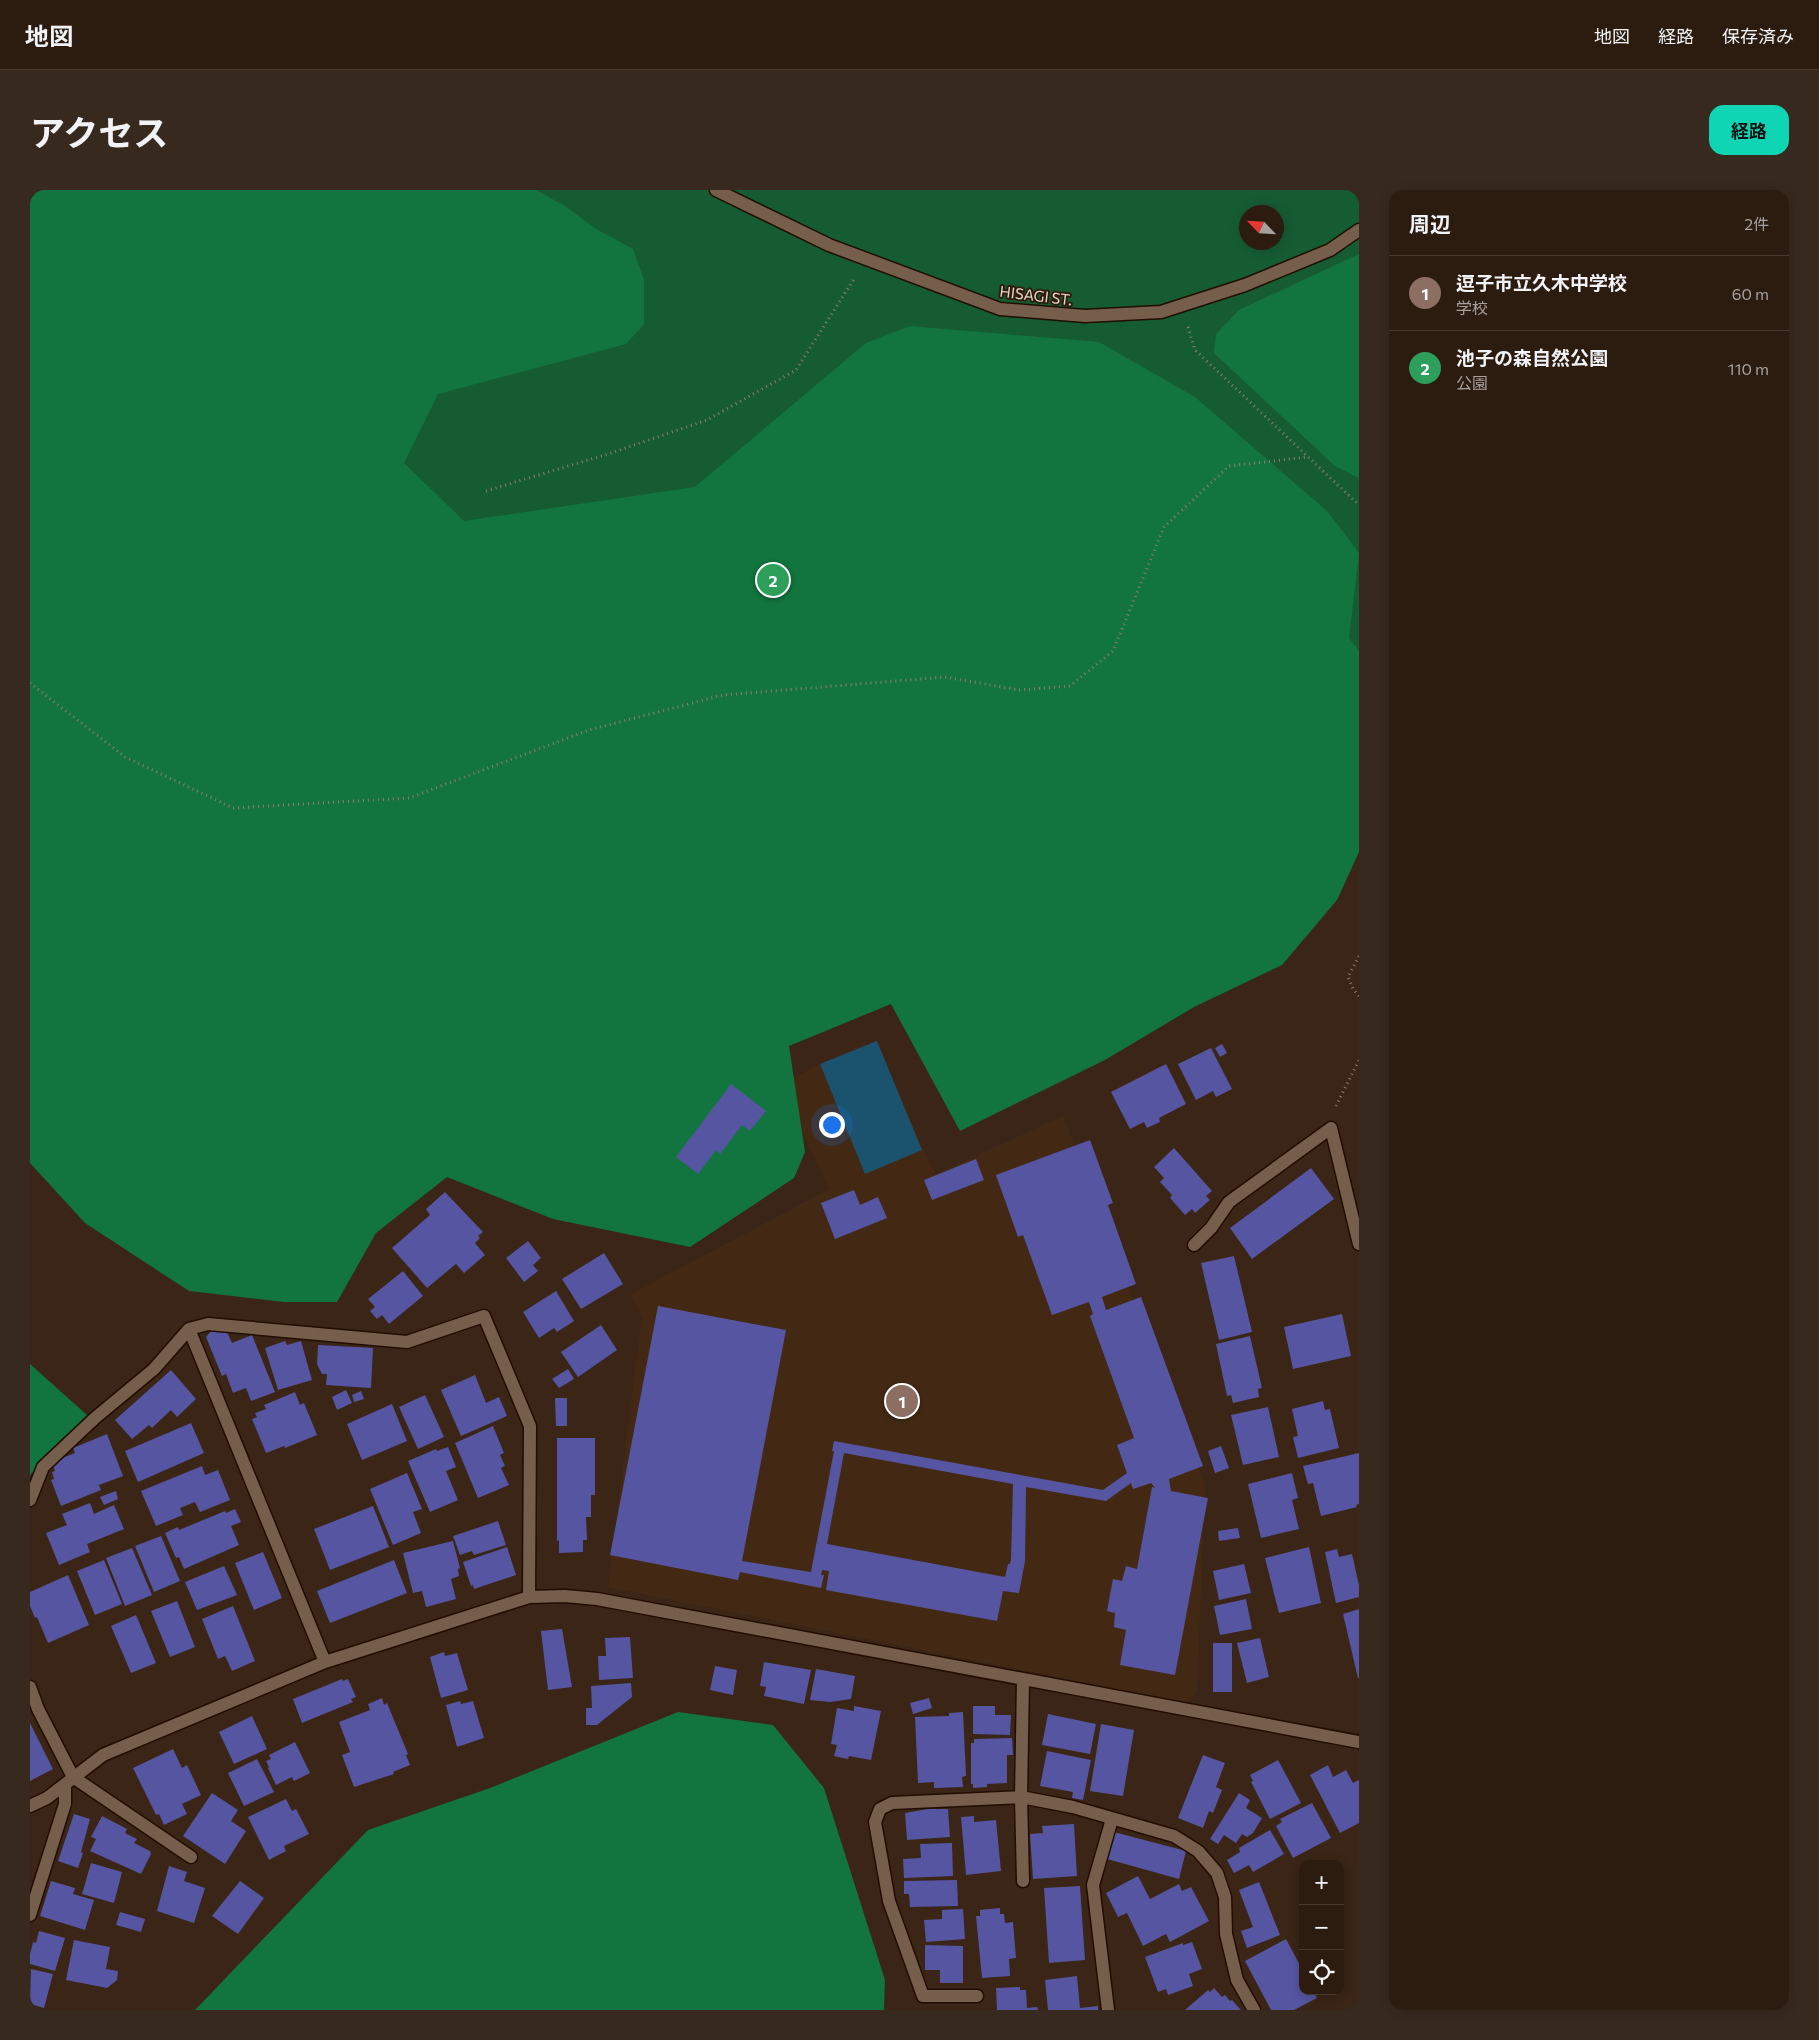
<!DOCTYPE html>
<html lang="ja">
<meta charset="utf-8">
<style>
:root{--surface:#2c1c10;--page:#38291e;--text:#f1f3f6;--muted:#a6a19f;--line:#483a30;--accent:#10d5b4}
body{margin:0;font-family:Commissioner,"Noto Sans JP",sans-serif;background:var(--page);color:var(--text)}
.controls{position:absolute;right:15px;bottom:15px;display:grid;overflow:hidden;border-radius:10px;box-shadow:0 2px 12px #0003}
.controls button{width:45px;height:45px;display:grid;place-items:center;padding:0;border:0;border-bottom:1px solid var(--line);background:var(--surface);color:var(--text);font:25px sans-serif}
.compass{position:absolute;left:1209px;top:15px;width:45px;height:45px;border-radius:50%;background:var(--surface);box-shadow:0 2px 12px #0003;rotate:295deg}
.you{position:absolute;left:801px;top:934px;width:18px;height:18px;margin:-12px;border:4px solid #fff;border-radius:50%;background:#1a73e8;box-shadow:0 0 0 8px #1a73e833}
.badge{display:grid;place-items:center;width:32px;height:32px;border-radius:50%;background:var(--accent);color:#fff;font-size:16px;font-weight:700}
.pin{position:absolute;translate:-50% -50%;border:2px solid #fff;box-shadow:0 1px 5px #0006}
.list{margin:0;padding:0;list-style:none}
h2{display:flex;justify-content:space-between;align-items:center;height:65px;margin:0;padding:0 20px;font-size:21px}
h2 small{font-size:16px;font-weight:400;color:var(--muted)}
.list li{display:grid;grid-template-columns:32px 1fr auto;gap:15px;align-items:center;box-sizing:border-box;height:75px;padding:0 20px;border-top:1px solid var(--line)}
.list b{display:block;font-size:19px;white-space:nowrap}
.list p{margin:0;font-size:16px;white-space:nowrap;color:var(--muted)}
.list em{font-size:16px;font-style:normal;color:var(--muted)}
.icon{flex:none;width:28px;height:28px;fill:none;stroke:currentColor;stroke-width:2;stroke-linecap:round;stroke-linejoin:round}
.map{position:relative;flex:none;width:1329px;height:1820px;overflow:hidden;border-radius:15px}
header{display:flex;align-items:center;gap:30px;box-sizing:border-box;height:70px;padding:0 25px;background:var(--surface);border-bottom:1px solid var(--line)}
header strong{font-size:24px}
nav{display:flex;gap:28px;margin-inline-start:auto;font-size:18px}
.intro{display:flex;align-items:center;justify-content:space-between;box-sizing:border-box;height:120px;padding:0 30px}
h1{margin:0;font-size:35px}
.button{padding:12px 22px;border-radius:15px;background:var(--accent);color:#111;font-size:18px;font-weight:700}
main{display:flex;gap:30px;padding:0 30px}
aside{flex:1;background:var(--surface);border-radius:15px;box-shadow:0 2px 12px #0003}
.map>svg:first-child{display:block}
.built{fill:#432914}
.green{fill:#165c33;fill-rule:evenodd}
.forest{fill:#12753f}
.water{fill:#1b536e}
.building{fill:#5655a2;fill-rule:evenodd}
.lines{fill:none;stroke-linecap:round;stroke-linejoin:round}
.minor-casing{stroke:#210e01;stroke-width:15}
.path{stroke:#907e72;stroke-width:3;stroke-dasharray:1 4;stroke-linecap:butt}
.minor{stroke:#765e4d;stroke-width:12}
.labels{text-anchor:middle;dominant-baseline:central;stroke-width:4;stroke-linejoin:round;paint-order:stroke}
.street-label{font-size:15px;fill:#e4d6cc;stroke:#301c0c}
</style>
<header>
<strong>地図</strong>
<nav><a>地図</a><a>経路</a><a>保存済み</a></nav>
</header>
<div class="intro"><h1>アクセス</h1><a class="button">経路</a></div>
<main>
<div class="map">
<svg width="1329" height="1820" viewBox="0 0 1329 1820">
<rect width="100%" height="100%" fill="#3a2516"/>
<path class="built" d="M 835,853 L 906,984 L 1033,926 L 1175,1294 L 1167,1502 L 1157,1513 L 578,1397 L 612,1128 L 601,1104 L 799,999 L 750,894 Z"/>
<path class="green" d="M 0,0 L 1329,0 L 1329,578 L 876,785 ZM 1216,22 L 1246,22 L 1246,52 L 1216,52 Z"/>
<path class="forest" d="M 0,0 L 506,0 L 535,16 L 566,39 L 603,59 L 614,90 L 614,134 L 596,154 L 408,204 L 374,273 L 434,331 L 665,297 L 836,153 L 880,136 L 1069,152 L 1165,207 L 1298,322 L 1329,363 L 1319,448 L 1329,461 L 1329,662 L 1307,710 L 1252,775 L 1164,817 L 1075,870 L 930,941 L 861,814 L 759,856 L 775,962 L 764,988 L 660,1057 L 523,1029 L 417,987 L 346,1043 L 307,1112 L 254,1112 L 159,1101 L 55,1033 L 0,973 Z
M 1329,64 L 1329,288 L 1305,276 L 1184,163 L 1186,144 L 1209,120 Z
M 0,1174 L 57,1225 L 0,1285 Z
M 648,1522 L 743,1535 L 794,1598 L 855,1790 L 854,1820 L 165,1820 L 338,1640 L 460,1598 Z"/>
<path class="water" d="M 847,851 L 892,960 L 835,984 L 790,874 Z"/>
<path class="building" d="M 1192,854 L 1197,863 L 1190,867 L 1185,858 Z
M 1181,858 L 1202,899 L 1186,907 L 1183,901 L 1166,910 L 1148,874 Z
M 1136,874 L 1156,914 L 1129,928 L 1130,932 L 1117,938 L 1114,932 L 1100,939 L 1081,902 Z
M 701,894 L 736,921 L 720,941 L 712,935 L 690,964 L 686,960 L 668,984 L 646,967 Z
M 1060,950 L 1083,1013 L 1078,1015 L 1106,1094 L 1072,1107 L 1076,1120 L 1111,1107 L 1173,1276 L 1139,1289 L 1141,1301 L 1178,1308 L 1145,1485 L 1090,1475 L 1096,1440 L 1084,1437 L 1085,1423 L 1077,1421 L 1083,1389 L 1092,1391 L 1096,1376 L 1107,1379 L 1122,1297 L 1125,1298 L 1121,1293 L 1103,1299 L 1101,1293 L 1076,1311 L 996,1297 L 995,1371 L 989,1403 L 973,1401 L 967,1431 L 796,1400 L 799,1381 L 792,1380 L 791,1385 L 794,1385 L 791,1398 L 710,1382 L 708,1390 L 580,1365 L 628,1116 L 756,1140 L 712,1371 L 781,1382 L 804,1261 L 802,1261 L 804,1251 L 1073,1300 L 1097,1283 L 1087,1255 L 1104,1248 L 1060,1126 L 1063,1124 L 1059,1112 L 1022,1125 L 993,1045 L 988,1047 L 966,985 ZM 814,1263 L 983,1294 L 981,1370 L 980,1374 L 978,1374 L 975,1387 L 797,1354 Z
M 1144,958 L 1182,1001 L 1176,1006 L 1180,1010 L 1165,1023 L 1162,1019 L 1155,1025 L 1140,1008 L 1142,1005 L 1130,992 L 1134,988 L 1124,977 Z
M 946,969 L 954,990 L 902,1010 L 894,990 Z
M 1281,978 L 1304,1009 L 1222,1069 L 1200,1038 Z
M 824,1000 L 830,1015 L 848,1007 L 857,1028 L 805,1049 L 791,1013 Z
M 415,1002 L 453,1042 L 448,1046 L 450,1048 L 445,1053 L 455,1065 L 434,1083 L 426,1074 L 397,1098 L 362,1058 L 400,1025 L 396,1019 Z
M 498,1051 L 511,1068 L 503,1075 L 508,1081 L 494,1092 L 476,1068 Z
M 574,1063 L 593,1094 L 551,1119 L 532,1089 Z
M 1204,1066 L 1222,1142 L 1189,1150 L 1171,1073 Z
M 373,1081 L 393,1106 L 359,1134 L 352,1125 L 347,1129 L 340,1121 L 345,1117 L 338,1109 Z
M 526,1101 L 544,1131 L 527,1142 L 524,1138 L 509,1148 L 493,1122 Z
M 1312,1124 L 1321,1166 L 1263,1179 L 1254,1137 Z
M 571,1135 L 587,1160 L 548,1187 L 531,1162 Z
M 182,1140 L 197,1142 L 202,1153 L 222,1145 L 245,1202 L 221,1211 L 216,1198 L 203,1203 L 196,1184 L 192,1186 L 176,1147 Z
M 1220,1146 L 1232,1198 L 1228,1199 L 1229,1207 L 1203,1213 L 1201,1205 L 1197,1206 L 1186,1154 Z
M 255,1151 L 257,1155 L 271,1151 L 282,1190 L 248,1200 L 235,1158 Z
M 288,1155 L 343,1158 L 341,1198 L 296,1195 L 297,1184 L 292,1184 L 287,1174 Z
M 538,1179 L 544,1189 L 529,1198 L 522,1189 Z
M 141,1180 L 166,1209 L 147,1227 L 141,1220 L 122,1238 L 119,1235 L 102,1249 L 85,1230 Z
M 445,1185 L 456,1213 L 469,1207 L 477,1226 L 431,1246 L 411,1200 Z
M 316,1200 L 322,1213 L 307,1220 L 302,1207 Z
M 331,1201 L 334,1209 L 324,1212 L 322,1205 Z
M 265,1202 L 270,1215 L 274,1213 L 287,1245 L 255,1258 L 254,1256 L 236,1263 L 222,1229 L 227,1227 L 225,1223 L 236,1219 L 234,1215 Z
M 395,1205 L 414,1247 L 388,1259 L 369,1217 Z
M 525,1208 L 537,1208 L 537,1236 L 526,1236 Z
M 1293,1211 L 1295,1220 L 1300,1219 L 1309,1258 L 1268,1268 L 1263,1247 L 1268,1246 L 1262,1219 Z
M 362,1214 L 377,1251 L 332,1270 L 317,1234 Z
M 1238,1217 L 1249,1267 L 1213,1275 L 1201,1225 Z
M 161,1233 L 174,1263 L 108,1292 L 95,1261 Z
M 463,1236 L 474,1263 L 470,1265 L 475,1276 L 471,1278 L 479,1295 L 448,1308 L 425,1253 Z
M 77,1244 L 93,1286 L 69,1295 L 71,1300 L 31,1316 L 21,1290 L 24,1289 L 22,1282 L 25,1281 L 22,1272 L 45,1263 L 43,1258 Z
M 527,1248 L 565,1248 L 565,1305 L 561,1305 L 561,1327 L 556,1327 L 557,1350 L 553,1350 L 553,1362 L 529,1363 L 529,1350 L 527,1351 Z
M 1191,1256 L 1199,1278 L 1185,1283 L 1178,1261 Z
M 418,1257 L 426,1277 L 416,1281 L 428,1310 L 400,1322 L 378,1271 L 406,1259 L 407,1261 Z
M 1329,1263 L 1329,1314 L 1326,1315 L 1327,1317 L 1291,1326 L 1283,1293 L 1278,1294 L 1273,1276 Z
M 172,1276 L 175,1285 L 188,1280 L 200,1310 L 170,1322 L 165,1312 L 150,1318 L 153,1325 L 126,1336 L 111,1301 Z
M 377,1283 L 392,1319 L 383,1322 L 391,1343 L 363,1355 L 340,1299 Z
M 1262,1283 L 1268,1308 L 1262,1310 L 1269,1339 L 1231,1348 L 1218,1294 Z
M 86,1301 L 88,1309 L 74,1315 L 70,1307 Z
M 60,1313 L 64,1324 L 84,1315 L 94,1339 L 57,1354 L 60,1362 L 29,1375 L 16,1343 L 37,1335 L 32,1324 Z
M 343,1316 L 359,1357 L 300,1380 L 284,1339 Z
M 205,1319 L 211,1332 L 201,1336 L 209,1355 L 154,1379 L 149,1367 L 146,1368 L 135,1343 L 148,1337 L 149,1340 L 195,1321 L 196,1323 Z
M 468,1331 L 476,1355 L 444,1365 L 442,1361 L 430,1365 L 423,1346 Z
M 1208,1338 L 1210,1348 L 1189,1351 L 1188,1341 Z
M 131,1346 L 150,1391 L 124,1402 L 105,1356 Z
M 423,1351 L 430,1378 L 428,1379 L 429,1386 L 421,1389 L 426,1409 L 396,1417 L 392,1401 L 383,1403 L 373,1363 Z
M 477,1357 L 486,1385 L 444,1399 L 443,1395 L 441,1396 L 433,1372 Z
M 1279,1357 L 1291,1413 L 1249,1423 L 1235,1368 Z
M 102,1358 L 122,1405 L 95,1416 L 76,1368 Z
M 1307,1359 L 1309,1367 L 1322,1364 L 1329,1395 L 1329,1407 L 1306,1413 L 1295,1362 Z
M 233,1362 L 252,1408 L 224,1420 L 205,1373 Z
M 74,1370 L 92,1414 L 65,1425 L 47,1381 Z
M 364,1370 L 377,1403 L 300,1433 L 287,1401 Z
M 1214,1374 L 1221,1403 L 1189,1410 L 1183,1381 Z
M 194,1376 L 207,1405 L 167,1420 L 155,1392 Z
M 38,1385 L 59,1435 L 18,1453 L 7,1427 L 5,1428 L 0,1416 L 0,1402 Z
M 1216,1409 L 1222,1439 L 1190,1445 L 1184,1416 Z
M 147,1411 L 165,1457 L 140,1467 L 121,1421 Z
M 203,1416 L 225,1471 L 202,1481 L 195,1466 L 188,1469 L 172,1429 Z
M 1329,1419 L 1329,1488 L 1328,1488 L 1313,1424 Z
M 106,1425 L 126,1473 L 101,1483 L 81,1436 Z
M 532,1439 L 542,1497 L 518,1500 L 511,1441 Z
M 600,1447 L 603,1488 L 569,1490 L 568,1466 L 576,1466 L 575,1448 Z
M 1230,1448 L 1239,1487 L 1217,1493 L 1207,1453 Z
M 1183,1453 L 1202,1453 L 1202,1502 L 1183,1502 Z
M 414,1462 L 415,1466 L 427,1463 L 438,1500 L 411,1508 L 400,1467 Z
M 734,1472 L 781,1480 L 774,1514 L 734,1506 L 736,1497 L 730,1496 Z
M 685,1476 L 707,1480 L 703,1505 L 680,1500 Z
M 786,1479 L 825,1486 L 821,1509 L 800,1512 L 780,1510 Z
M 312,1489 L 313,1491 L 318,1489 L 326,1507 L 321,1509 L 323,1512 L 272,1533 L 263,1509 Z
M 601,1493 L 602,1507 L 567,1535 L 556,1535 L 556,1518 L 562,1518 L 561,1496 Z
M 352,1508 L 354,1515 L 357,1513 L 378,1564 L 376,1565 L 380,1575 L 363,1582 L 364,1584 L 324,1597 L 312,1565 L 320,1562 L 309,1532 L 340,1520 L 338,1514 Z
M 899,1508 L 902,1518 L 883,1524 L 880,1513 Z
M 430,1511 L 431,1514 L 443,1511 L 454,1548 L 427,1557 L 416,1515 Z
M 824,1516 L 851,1521 L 841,1570 L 819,1566 L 818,1569 L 804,1566 L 807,1555 L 801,1554 L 807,1518 L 824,1521 Z
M 943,1516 L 965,1516 L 965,1525 L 981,1525 L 980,1545 L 943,1544 Z
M 933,1522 L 936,1586 L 932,1587 L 933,1597 L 904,1598 L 904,1592 L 888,1593 L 885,1527 L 919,1526 L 919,1523 Z
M 1018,1524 L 1066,1534 L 1060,1564 L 1012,1555 Z
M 222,1526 L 237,1559 L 204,1574 L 189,1542 Z
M 0,1533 L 23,1579 L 0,1591 Z
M 1071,1534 L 1104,1540 L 1093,1606 L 1060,1601 Z
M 982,1548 L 983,1565 L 977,1565 L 977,1593 L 957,1594 L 957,1597 L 943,1598 L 943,1594 L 941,1594 L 941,1553 L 944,1553 L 944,1549 Z
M 265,1552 L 280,1583 L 264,1591 L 262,1587 L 246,1595 L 238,1578 L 239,1577 L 236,1571 L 241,1569 L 239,1565 Z
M 143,1559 L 152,1578 L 157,1575 L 171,1605 L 152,1614 L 157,1624 L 134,1635 L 129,1624 L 126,1625 L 103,1578 Z
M 1017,1561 L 1061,1570 L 1053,1610 L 1042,1608 L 1043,1602 L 1010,1596 Z
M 1173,1565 L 1195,1573 L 1186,1597 L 1192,1600 L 1183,1623 L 1179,1621 L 1173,1638 L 1148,1628 Z
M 227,1569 L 244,1602 L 214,1616 L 198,1583 Z
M 1248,1570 L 1271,1613 L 1240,1629 L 1221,1592 L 1223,1591 L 1220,1585 Z
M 1298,1575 L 1303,1587 L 1316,1580 L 1323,1593 L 1329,1590 L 1329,1633 L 1310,1643 L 1280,1585 Z
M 182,1603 L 208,1620 L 201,1631 L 216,1641 L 195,1674 L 153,1646 Z
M 1209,1603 L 1220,1610 L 1216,1618 L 1232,1628 L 1223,1643 L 1217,1647 L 1212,1644 L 1206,1653 L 1194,1645 L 1188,1654 L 1180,1649 Z
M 256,1609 L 262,1621 L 266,1619 L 279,1644 L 254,1656 L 256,1661 L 239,1670 L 218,1627 Z
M 1282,1613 L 1301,1648 L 1263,1668 L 1246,1636 L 1252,1632 L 1250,1629 Z
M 898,1619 L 918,1619 L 920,1647 L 877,1650 L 875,1623 Z
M 44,1624 L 60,1629 L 51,1662 L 53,1663 L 48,1678 L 28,1671 Z
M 72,1626 L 97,1639 L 95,1643 L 107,1649 L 104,1653 L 120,1661 L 121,1664 L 111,1684 L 60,1661 L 66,1649 L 61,1647 Z
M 944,1626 L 944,1632 L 966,1630 L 971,1681 L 936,1685 L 931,1627 Z
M 1044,1634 L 1047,1686 L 1003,1689 L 1000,1644 L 1013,1643 L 1012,1636 Z
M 1240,1640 L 1254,1664 L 1223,1682 L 1219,1675 L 1204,1683 L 1197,1670 L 1210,1662 L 1209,1658 Z
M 1084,1642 L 1156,1661 L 1149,1689 L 1077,1669 Z
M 922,1653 L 923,1686 L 874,1688 L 873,1669 L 891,1668 L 890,1654 Z
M 61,1673 L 92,1682 L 84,1713 L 52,1704 Z
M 139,1676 L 157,1682 L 154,1691 L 175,1698 L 164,1733 L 127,1721 Z
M 1108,1686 L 1120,1709 L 1149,1694 L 1152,1701 L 1161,1697 L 1179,1731 L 1140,1752 L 1136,1744 L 1113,1756 L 1097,1723 L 1088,1727 L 1076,1703 Z
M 927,1690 L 928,1716 L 880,1717 L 879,1704 L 874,1704 L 874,1691 Z
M 21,1691 L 45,1698 L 43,1704 L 64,1710 L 55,1740 L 10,1726 Z
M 210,1691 L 234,1708 L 208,1744 L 182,1726 Z
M 1229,1692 L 1250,1745 L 1217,1758 L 1211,1741 L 1223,1737 L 1209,1700 Z
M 1050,1696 L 1055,1770 L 1019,1773 L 1014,1698 Z
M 970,1718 L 970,1724 L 974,1724 L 975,1733 L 983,1732 L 986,1768 L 979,1769 L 980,1786 L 952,1788 L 946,1726 L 950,1726 L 950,1720 Z
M 933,1719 L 935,1749 L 896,1752 L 894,1730 L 912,1729 L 912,1720 Z
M 90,1722 L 115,1729 L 111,1742 L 86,1735 Z
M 9,1741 L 35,1748 L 25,1781 L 0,1774 L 0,1764 L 3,1752 L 6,1753 Z
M 1256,1749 L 1273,1781 L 1273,1801 L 1284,1801 L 1287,1808 L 1264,1820 L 1241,1820 L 1215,1771 Z
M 44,1750 L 80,1757 L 76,1779 L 88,1781 L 87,1790 L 77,1798 L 36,1790 Z
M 1162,1752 L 1172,1779 L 1159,1784 L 1163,1796 L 1138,1805 L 1136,1799 L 1128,1802 L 1115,1767 L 1153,1753 L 1153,1755 Z
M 895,1755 L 933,1756 L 933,1793 L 910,1793 L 910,1780 L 895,1780 Z
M 1,1779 L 23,1784 L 14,1818 L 0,1814 Z
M 1047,1786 L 1050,1818 L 1068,1816 L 1068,1820 L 1018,1820 L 1015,1790 Z
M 990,1797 L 990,1800 L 996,1800 L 997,1818 L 1007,1817 L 1008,1820 L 967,1820 L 966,1798 Z
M 1184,1798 L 1192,1807 L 1195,1805 L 1200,1811 L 1202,1810 L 1211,1820 L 1155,1820 L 1178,1800 L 1180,1802 Z"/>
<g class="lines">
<g class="minor-casing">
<path id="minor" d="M 686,0 L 799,55 L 970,119 L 1055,126 L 1131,122 L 1215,95 L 1300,60 L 1329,40
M 1164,1055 L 1181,1038 L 1199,1012 L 1301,938 L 1329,1054
M 159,1139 L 295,1472
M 0,1310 L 13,1277 L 65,1228 L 124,1179 L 159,1139 L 178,1134 L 377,1152 L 454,1126 L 500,1236 L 499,1407
M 993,1490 L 991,1607 L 993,1691
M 0,1497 L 8,1519 L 43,1587 L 161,1667
M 0,1616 L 17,1608 L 73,1565 L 295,1472 L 499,1407 L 535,1406 L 567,1409 L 1329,1552
M 0,1725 L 35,1614 L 35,1595
M 947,1806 L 893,1806 L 859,1711 L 845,1632 L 850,1619 L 862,1613 L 991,1607 L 1043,1617 L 1144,1646 L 1168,1661 L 1187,1683 L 1195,1707 L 1196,1744 L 1207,1790 L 1224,1820
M 1078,1820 L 1063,1695 L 1082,1629"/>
</g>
<path class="path" d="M 1158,137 L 1165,160 L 1329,315
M 456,301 L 578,264 L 677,230 L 766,180 L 824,89
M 0,493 L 95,567 L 203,618 L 379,608 L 559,540 L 693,505 L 915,487 L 989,500 L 1040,496 L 1083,461 L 1134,337 L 1199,276 L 1278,267
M 1329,766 L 1318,787 L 1323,799 L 1329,806
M 1306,916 L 1329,870"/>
<use href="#minor" class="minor"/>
</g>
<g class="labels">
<g class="street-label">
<text transform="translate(1006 105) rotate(7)">HISAGI ST.</text>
</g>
</g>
</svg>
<div class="controls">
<button>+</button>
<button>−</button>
<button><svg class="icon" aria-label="locate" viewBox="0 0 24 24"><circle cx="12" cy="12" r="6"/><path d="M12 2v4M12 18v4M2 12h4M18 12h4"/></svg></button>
</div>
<svg class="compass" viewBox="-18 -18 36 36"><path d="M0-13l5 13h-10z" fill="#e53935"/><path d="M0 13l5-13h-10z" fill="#a6a19f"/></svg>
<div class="you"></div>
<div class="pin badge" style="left:872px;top:1211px;background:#8d6e63">1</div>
<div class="pin badge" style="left:743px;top:390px;background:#2e9e5b">2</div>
</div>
<aside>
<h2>周辺<small>2件</small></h2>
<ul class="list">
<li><span class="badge" style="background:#8d6e63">1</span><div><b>逗子市立久木中学校</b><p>学校</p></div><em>60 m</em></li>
<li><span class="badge" style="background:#2e9e5b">2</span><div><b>池子の森自然公園</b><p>公園</p></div><em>110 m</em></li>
</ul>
</aside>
</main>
